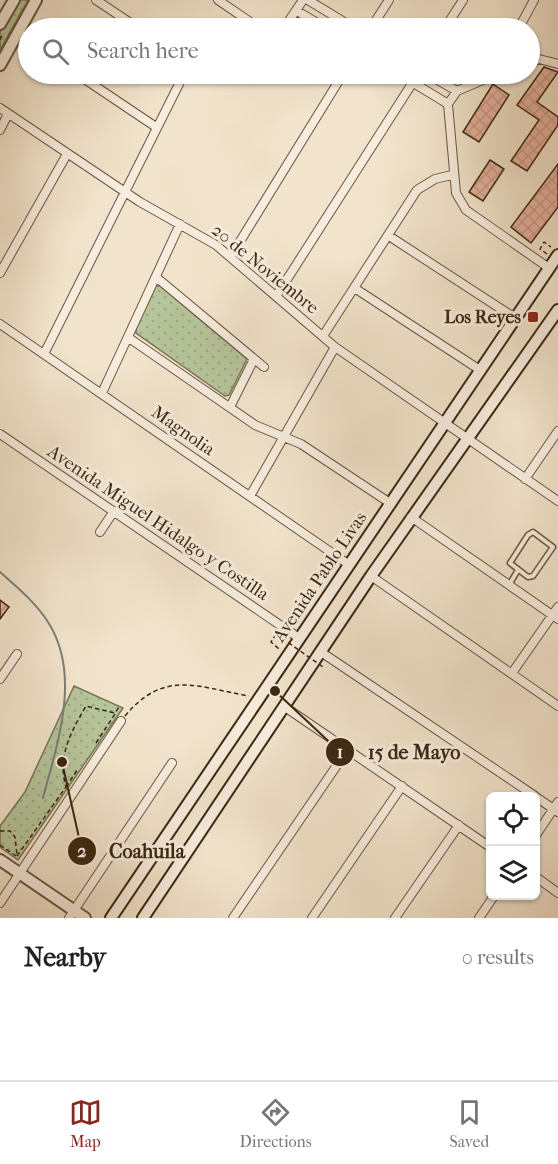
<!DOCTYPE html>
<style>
:root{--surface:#fff;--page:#f2f2f2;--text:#222;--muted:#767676;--line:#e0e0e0;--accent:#8f2418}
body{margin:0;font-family:"IM FELL French Canon",serif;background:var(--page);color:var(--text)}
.controls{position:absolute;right:18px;bottom:18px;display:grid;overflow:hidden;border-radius:9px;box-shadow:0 2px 4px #0004}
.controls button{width:54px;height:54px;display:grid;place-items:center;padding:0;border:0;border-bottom:2px solid var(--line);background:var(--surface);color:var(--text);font:30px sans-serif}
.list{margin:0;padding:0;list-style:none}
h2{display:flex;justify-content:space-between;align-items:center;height:78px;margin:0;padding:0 24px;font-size:26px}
h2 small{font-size:20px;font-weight:400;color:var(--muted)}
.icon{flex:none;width:33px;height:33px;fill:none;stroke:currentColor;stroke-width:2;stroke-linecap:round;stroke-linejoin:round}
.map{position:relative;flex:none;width:558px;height:918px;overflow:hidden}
.search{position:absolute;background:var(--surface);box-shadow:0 2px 4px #0004;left:18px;right:18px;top:18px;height:66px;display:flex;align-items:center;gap:15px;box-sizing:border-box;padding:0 21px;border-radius:33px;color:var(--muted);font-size:22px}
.sheet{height:162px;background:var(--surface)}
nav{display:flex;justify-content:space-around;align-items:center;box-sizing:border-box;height:84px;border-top:2px solid var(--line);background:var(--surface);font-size:16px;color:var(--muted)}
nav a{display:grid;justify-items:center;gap:3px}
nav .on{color:var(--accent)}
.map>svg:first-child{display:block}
.grass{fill:url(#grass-dots);stroke:#787656;stroke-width:1.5}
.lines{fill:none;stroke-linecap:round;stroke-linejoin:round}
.stream{stroke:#78807b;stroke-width:2}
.building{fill:url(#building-cross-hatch);stroke:#3b2711;stroke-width:1.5}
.service-casing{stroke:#695640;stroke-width:7}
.minor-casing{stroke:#695640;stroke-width:10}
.tertiary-casing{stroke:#695640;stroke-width:14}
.secondary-casing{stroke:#3b2711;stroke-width:14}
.path{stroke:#3b2711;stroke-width:1.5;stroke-dasharray:4.5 3;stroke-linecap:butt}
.service{stroke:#f7edde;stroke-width:4}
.minor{stroke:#f7edde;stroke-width:8}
.tertiary{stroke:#f7edde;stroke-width:10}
.secondary{stroke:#f7edde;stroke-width:10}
.path-bridge{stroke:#3b2711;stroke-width:1.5;stroke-dasharray:4.5 3;stroke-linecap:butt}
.poi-dot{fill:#8f2418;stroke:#f7edde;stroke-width:2}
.labels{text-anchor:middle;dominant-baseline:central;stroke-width:6;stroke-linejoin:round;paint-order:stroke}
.street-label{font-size:18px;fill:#3b2711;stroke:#f7edde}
.poi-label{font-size:18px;font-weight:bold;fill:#3b2711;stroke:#f7edde;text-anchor:end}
.leader{fill:none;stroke:#3b2711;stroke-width:2}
.callout-dot{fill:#3b2711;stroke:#f7edde;stroke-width:2}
.mark-label{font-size:18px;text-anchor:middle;font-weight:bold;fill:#fff}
.callout-label{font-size:20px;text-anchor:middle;font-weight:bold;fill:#3b2711;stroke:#f7edde;stroke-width:6;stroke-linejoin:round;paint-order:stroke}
</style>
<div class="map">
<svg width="558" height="918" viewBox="0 0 558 918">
<defs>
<pattern id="grass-dots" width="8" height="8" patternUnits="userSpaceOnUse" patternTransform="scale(1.5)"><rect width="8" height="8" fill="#b6c59b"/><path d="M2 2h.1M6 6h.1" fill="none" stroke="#9da984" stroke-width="1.8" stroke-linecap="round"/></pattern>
<pattern id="building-cross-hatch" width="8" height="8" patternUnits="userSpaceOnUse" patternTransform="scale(1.5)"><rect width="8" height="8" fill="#e7b19d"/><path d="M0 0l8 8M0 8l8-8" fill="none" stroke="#c79886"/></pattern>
</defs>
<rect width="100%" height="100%" fill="#f2e4cc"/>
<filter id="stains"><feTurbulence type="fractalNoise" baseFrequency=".00333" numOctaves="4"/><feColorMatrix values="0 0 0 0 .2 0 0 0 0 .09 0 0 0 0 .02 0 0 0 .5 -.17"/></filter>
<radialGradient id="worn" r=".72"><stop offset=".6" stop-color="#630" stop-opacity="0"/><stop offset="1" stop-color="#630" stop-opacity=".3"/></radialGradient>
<path class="grass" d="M 18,0 L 28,0 L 0,50 L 0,32 Z
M 154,286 L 160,286 L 247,359 L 229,395 L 225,396 L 136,333 L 136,327 Z
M 74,686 L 123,708 L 18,860 L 0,847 L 0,826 L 25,792 Z"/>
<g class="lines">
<path class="stream" d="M 0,572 C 17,587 36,603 48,622 C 82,675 57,744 43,798"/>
</g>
<path class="building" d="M 544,67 L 558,72 L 537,102 L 558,117 L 558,125 L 527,171 L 511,161 L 539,120 L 517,105 Z
M 493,84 L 509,95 L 479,142 L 463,132 Z
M 490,160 L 504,169 L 483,201 L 469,192 Z
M 558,164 L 558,207 L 531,243 L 511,227 Z
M 0,600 L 9,607 L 0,619 Z"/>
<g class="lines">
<g class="service-casing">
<path id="service" d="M 533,532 L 553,547 L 533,576 L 528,577 L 510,563 L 528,535 Z
M 509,585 L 518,570"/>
</g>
<g class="minor-casing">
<path id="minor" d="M 96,0 L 138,28
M 218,0 L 259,28
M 308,0 L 354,28
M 297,11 L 326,28
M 284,28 L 303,0
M 371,28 L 389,0
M 445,28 L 463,0
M 519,28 L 534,0
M 19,33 L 28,40
M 530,62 L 539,59 L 558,64
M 77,74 L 156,127
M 399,74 L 448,104
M 427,74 L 457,91
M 497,74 L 457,91 L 448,104 L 456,193 L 466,210 L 549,268
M 0,108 L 140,202 L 216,245 L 335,347 L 558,501
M 0,130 L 8,114
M 389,236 L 515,318
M 231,256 L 343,74
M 0,273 L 67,154
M 156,277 L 264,367
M 356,289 L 480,370
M 277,295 L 413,82
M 0,324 L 348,564
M 323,336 L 417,190 L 435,179 L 452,175
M 129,338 L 255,425 L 301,444 L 390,503
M 44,354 L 184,74
M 102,393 L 180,224
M 230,407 L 254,359
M 0,434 L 299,638
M 525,479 L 558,431
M 250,496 L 335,347
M 411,517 L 558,619
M 100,532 L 114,511
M 371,576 L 558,706
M 321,652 L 535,796
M 512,673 L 558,607
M 0,679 L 17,654
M 285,707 L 490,847
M 536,797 L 558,812
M 536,835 L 558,802
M 536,877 L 558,893
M 0,903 L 121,721
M 69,918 L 172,763
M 233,918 L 348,749
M 312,918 L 402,786
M 395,918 L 459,825
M 479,918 L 494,896"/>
</g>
<g class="tertiary-casing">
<path id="tertiary" d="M 0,24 L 14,0
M 0,65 L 36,0
M 0,860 L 85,918"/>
</g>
<g class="secondary-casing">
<path id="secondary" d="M 111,918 L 558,255
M 143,918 L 371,576 L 558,310"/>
</g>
<path class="path" d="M 0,40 L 3,33
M 547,254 L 540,249 L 544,242 L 551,247
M 276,634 L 271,642 L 279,649
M 125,716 C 164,669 197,687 249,696
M 96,743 L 115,714
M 66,787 L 78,769
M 0,831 L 10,831 L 15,837 L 17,855
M 0,845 L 16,856
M 17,856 L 66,787 C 57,756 71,732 86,706 L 115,713 L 119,707"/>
<use href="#service" class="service"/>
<use href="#minor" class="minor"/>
<use href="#tertiary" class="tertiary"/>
<use href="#secondary" class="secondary"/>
<path class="path-bridge" d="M 276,634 L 323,667"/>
</g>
<rect class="poi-dot" x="527" y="311" width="12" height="12" rx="3"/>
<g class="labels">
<g class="street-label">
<text transform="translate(265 269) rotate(39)">20 de Noviembre</text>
<text transform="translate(183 431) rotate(35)">Magnolia</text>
<text transform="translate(158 523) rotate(34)">Avenida Miguel Hidalgo y Costilla</text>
<text transform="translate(320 577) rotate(-56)">Avenida Pablo Livas</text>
</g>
<g class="poi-label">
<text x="521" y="317">Los Reyes</text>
</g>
</g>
<path class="leader" d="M275 691L340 752M62 762L82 851"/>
<g class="callout-dot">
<circle cx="275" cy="691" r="6"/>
<circle cx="62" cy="762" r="6"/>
<circle cx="340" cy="752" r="15"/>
<circle cx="82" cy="851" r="15"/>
</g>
<g class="mark-label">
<text x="340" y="758">1</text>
<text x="82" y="857">2</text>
</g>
<g class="callout-label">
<text x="414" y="759">15 de Mayo</text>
<text x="147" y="858">Coahuila</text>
</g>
<rect width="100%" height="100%" filter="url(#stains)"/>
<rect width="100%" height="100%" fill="url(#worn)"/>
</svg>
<div class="controls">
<button><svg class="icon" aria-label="locate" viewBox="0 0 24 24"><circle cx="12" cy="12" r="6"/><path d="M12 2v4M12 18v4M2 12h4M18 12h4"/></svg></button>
<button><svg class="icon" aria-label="layers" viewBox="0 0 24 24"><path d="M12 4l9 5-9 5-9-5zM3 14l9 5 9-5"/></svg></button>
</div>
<div class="search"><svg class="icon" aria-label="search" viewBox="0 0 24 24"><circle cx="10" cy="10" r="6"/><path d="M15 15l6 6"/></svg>Search here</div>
</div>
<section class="sheet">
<h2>Nearby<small>0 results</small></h2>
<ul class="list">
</ul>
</section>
<nav>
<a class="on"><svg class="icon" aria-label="map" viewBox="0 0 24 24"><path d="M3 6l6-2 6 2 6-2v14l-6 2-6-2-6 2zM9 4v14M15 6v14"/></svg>Map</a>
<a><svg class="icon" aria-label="directions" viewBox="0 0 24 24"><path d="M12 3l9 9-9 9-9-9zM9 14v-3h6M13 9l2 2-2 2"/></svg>Directions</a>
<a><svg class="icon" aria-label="saved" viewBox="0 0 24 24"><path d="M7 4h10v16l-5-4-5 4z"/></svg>Saved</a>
</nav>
